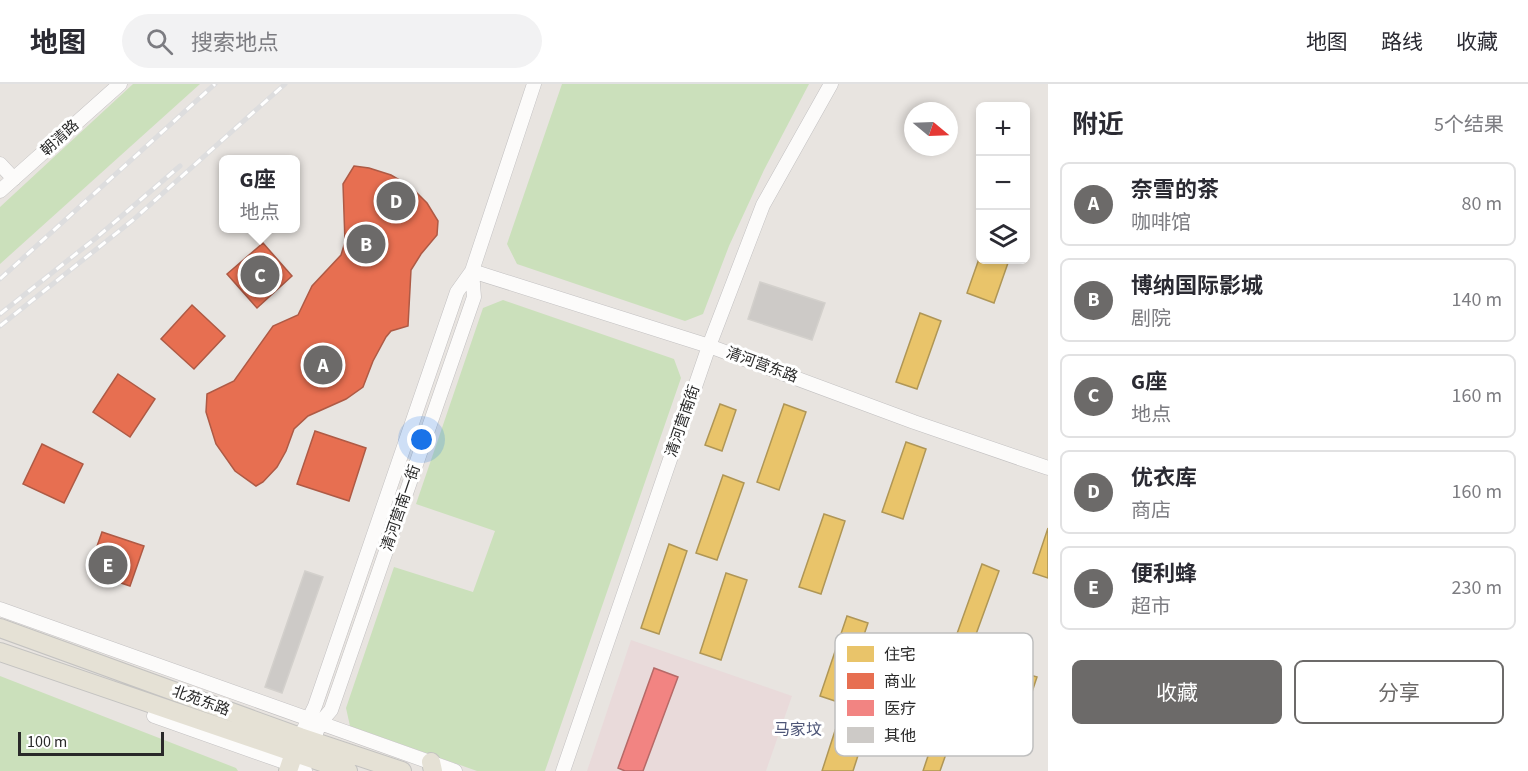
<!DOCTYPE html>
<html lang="zh">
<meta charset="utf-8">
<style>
:root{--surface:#fff;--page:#f2f2f3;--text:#2b2b33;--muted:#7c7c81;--line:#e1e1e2;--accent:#6c6a69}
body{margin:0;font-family:"Source Sans 3","Noto Sans SC",sans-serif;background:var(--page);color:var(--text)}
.controls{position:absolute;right:18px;top:18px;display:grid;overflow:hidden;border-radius:9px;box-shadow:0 3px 9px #0003}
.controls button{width:54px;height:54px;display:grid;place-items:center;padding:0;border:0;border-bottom:2px solid var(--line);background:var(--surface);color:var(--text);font:30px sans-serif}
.compass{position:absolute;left:904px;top:18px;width:54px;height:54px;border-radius:50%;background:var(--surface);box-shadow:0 3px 9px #0003;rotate:109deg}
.scale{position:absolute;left:18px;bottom:15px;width:146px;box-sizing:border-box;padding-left:6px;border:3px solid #292929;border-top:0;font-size:16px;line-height:21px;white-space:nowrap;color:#292929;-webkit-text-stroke:4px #fff;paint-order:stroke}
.you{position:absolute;left:422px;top:356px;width:21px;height:21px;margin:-15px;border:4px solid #fff;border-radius:50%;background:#1a73e8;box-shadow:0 0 0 9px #1a73e833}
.badge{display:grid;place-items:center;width:39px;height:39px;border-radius:50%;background:var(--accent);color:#fff;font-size:20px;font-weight:700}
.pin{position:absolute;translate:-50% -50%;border:3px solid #fff;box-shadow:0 2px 6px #0006}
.popup{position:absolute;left:219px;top:71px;width:81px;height:78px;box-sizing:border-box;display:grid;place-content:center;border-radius:9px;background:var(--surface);filter:drop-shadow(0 2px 4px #0005);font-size:20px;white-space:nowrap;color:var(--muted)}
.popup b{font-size:22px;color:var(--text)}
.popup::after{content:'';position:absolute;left:50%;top:100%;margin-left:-12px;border:12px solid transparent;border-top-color:var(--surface)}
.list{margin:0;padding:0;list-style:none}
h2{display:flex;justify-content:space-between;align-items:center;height:78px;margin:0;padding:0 24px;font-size:26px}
h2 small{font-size:20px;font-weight:400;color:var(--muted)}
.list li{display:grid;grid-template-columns:39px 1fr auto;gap:18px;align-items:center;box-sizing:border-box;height:84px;margin:0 12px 12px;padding:0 12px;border:2px solid var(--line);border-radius:9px}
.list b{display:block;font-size:22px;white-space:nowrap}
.list p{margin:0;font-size:20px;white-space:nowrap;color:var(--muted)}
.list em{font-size:20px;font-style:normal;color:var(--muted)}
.actions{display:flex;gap:12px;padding:18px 24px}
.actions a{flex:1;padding:14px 0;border:2px solid var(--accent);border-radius:9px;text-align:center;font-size:21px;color:var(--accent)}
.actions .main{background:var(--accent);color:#fff}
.icon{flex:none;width:33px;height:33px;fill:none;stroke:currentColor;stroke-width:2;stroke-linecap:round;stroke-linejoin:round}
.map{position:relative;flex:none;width:1048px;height:687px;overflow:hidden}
header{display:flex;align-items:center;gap:36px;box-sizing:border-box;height:84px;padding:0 30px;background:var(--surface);border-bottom:2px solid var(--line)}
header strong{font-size:28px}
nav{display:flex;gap:33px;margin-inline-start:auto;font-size:21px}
.search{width:420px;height:54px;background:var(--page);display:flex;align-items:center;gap:15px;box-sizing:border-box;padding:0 21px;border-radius:33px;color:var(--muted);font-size:22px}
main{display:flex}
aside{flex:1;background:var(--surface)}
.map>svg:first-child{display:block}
.medical{fill:#e9dada}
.green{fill:#cbe0bb}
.homes{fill:#e9c46a;stroke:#af9656;stroke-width:1.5}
.shops{fill:#e76f51;stroke:#ae5a45;stroke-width:1.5}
.health{fill:#f28482;stroke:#b66967;stroke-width:1.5}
.building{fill:#cdcac7;stroke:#d3d0cc;stroke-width:1.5}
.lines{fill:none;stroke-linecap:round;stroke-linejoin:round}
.minor-casing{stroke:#c2c0c1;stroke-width:15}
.major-casing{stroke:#c4c3c1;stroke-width:20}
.minor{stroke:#fcfbfa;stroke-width:14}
.major{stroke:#e5e1d5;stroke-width:18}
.rail-casing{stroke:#ddddde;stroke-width:5}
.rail{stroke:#fff;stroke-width:3;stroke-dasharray:9;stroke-linecap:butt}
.labels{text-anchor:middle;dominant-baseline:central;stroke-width:6;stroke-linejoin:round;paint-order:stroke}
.street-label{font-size:15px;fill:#292929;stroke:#fff}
.neighbourhood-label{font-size:16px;fill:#4d5577;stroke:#fff}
.key{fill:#fff;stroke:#bfbfbf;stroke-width:1.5}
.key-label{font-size:16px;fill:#292929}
</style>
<header>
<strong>地图</strong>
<div class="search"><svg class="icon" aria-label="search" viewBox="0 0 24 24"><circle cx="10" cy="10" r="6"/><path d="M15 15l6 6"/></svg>搜索地点</div>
<nav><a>地图</a><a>路线</a><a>收藏</a></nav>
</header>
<main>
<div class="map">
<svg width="1048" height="687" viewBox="0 0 1048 687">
<rect width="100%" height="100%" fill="#e8e4e0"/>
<path class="medical" d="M 631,556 L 792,612 L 766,687 L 587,687 Z"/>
<path class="green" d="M 133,0 L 200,0 L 0,180 L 0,123 Z
M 562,0 L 809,0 L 764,86 L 729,162 L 703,230 L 685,237 L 517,180 L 507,160 Z
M 503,216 L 674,275 L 681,294 L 545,687 L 477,687 L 350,642 L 346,624 L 394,483 L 473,508 L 495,447 L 416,420 L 483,224 Z
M 0,592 L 236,684 L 238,687 L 0,687 Z"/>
<path class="homes" d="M 980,172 L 980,176 L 1009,176 L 994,219 L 967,209 Z
M 920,229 L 941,237 L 917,305 L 896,298 Z
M 720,320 L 736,326 L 722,367 L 705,361 Z
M 784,320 L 806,328 L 779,406 L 757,398 Z
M 906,358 L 926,365 L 903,435 L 882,428 Z
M 723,391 L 744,399 L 717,476 L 696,469 Z
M 824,430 L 845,437 L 821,510 L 799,503 Z
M 1048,444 L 1048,494 L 1033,489 Z
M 669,460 L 687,467 L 659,550 L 641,544 Z
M 982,480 L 999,487 L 971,564 L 954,558 Z
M 726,489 L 747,496 L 721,576 L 700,569 Z
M 847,532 L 868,539 L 841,619 L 820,612 Z
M 1020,588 L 1037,593 L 1011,671 L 994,665 Z
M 844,619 L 872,628 L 853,687 L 822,687 Z
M 936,648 L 952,653 L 940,687 L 923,687 Z"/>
<path class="shops" d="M 354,82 L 369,84 L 391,91 L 410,102 L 427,119 L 438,137 L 437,151 L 421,170 L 411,186 L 408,242 L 391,247 L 386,253 L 373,277 L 363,303 L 346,315 L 308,332 L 294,345 L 286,367 L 277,383 L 263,398 L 256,402 L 235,387 L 216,360 L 206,328 L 207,310 L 234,297 L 273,242 L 298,231 L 312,202 L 341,171 L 345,158 L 343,100 Z
M 263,159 L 292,192 L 257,224 L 227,190 Z
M 192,221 L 225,252 L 194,285 L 161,255 Z
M 118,290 L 155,315 L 130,353 L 93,328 Z
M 315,347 L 366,364 L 349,417 L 297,400 Z
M 42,360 L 83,380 L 64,419 L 23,400 Z
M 102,448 L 144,462 L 130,502 L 88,488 Z"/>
<path class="health" d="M 654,584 L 678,593 L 643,687 L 625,687 L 618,684 Z"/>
<path class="building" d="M 760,198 L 825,219 L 812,256 L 748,235 Z
M 305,487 L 323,493 L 282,609 L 265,603 Z"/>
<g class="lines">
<g class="minor-casing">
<path id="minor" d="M 0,80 L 14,95
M 0,107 L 120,0
M 472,187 L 709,262 L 914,338 L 1048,384
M 0,525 L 455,687
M 154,632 L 290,680 L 305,687
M 300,653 L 315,622 L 457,208 L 472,187 L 534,0
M 313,657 L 320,639 L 331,626 L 474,213 L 472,187
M 563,687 L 709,262 L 763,121 L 831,0"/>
</g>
<g class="major-casing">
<path id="major" d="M 0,544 L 300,653 L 402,687
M 0,568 L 348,687
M 431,678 L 433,687
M 288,687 L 298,657"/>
</g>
<use href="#minor" class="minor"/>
<use href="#major" class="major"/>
<g class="rail-casing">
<path id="rail" d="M 0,195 L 215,0
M 0,230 L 96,154 L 180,82
M 0,242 L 133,136 L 285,0"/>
</g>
<use href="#rail" class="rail"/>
</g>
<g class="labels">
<g class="street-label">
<text transform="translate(60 54) rotate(-42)">朝清路</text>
<text transform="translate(762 281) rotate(20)">清河营东路</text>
<text transform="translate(683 337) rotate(-71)">清河营南街</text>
<text transform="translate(401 424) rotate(-71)">清河营南一街</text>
<text transform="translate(201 617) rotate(20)">北苑东路</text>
</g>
<g class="neighbourhood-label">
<text x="798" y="646">马家坟</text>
</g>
</g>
<rect x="835" y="549" width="198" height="123" rx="9" class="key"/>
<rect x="847" y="562" width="27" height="16" fill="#e9c46a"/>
<rect x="847" y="589" width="27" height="16" fill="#e76f51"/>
<rect x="847" y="616" width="27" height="16" fill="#f28482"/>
<rect x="847" y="643" width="27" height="16" fill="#cdcac7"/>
<g class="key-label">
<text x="884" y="576">住宅</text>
<text x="884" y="603">商业</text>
<text x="884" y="630">医疗</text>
<text x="884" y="657">其他</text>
</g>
</svg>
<div class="controls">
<button>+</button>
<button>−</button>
<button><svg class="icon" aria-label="layers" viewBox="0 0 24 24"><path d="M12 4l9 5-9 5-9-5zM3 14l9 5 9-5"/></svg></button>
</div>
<svg class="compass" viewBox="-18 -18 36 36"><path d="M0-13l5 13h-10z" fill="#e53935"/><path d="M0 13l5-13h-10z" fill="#7c7c81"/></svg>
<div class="scale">100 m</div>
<div class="you"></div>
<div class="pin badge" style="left:323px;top:281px">A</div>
<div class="pin badge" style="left:366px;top:160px">B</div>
<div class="pin badge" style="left:260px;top:191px">C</div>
<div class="popup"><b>G座</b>地点</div>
<div class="pin badge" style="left:396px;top:117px">D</div>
<div class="pin badge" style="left:108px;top:481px">E</div>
</div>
<aside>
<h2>附近<small>5个结果</small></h2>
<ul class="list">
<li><span class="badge">A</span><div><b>奈雪的茶</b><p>咖啡馆</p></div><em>80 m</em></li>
<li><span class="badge">B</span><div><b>博纳国际影城</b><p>剧院</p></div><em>140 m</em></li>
<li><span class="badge">C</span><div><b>G座</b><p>地点</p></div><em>160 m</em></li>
<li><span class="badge">D</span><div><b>优衣库</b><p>商店</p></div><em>160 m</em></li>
<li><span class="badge">E</span><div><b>便利蜂</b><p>超市</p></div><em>230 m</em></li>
</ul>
<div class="actions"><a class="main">收藏</a><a>分享</a></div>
</aside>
</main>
